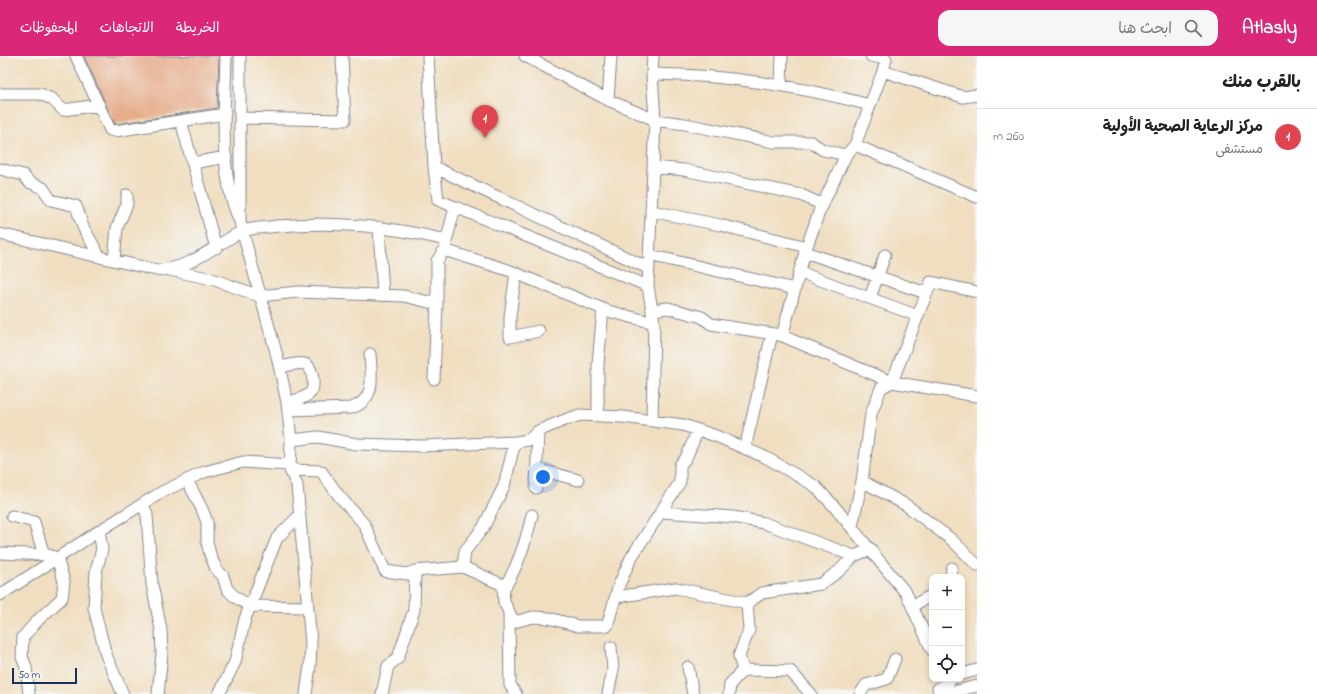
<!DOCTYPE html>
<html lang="ar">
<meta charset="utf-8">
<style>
:root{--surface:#fff;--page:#f6f6f6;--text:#222;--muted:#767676;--line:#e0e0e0;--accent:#db2777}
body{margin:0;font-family:"Indie Flower","Playpen Sans Arabic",sans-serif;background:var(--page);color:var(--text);direction:rtl}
.controls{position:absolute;right:12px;bottom:12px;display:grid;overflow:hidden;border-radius:8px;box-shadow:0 2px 6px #0003}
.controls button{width:36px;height:36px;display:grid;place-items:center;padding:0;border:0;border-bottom:1px solid var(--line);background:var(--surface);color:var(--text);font:20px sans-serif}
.scale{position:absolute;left:12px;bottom:10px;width:65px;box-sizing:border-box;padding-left:4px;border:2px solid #1b2f5e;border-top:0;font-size:11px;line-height:14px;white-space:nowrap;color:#1b2f5e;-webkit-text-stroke:3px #f6f6f2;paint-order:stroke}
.you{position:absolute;left:543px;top:421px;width:14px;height:14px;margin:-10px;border:3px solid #fff;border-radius:50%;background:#1a73e8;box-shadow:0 0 0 6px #1a73e833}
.badge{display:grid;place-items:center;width:26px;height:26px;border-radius:50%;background:var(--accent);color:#fff;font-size:13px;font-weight:700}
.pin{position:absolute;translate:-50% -33px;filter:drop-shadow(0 1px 2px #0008)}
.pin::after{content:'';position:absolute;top:21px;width:14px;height:12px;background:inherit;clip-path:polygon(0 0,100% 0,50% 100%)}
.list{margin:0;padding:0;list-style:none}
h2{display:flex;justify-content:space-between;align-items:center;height:52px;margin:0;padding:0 16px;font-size:17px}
h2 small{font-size:13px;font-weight:400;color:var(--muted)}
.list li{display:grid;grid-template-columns:26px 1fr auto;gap:12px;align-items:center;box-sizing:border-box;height:56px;padding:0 16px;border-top:1px solid var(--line)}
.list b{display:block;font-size:15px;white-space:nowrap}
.list p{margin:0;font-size:13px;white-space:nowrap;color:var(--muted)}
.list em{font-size:13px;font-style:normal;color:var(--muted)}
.icon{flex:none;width:22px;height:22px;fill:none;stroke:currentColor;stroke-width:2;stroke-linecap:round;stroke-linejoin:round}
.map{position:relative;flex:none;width:977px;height:638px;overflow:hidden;direction:ltr}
header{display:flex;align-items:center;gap:24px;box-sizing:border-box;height:56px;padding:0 20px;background:var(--accent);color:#fff}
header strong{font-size:19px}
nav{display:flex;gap:22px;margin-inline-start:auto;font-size:14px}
.search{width:280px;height:36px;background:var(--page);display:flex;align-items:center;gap:10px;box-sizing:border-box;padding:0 14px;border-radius:12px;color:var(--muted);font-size:15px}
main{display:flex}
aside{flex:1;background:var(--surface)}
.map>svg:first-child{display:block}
.building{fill:#e6ad8c}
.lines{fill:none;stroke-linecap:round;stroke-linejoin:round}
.minor-casing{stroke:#86868f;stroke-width:13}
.minor{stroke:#fff;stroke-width:11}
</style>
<header>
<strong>Atlasly</strong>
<div class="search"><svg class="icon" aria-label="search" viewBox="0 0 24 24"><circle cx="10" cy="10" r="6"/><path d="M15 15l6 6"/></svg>ابحث هنا</div>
<nav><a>الخريطة</a><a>الاتجاهات</a><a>المحفوظات</a></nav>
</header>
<main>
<aside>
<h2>بالقرب منك<small></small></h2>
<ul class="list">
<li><span class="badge" style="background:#e0444e">1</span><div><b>مركز الرعاية الصحية الأولية</b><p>مستشفى</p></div><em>260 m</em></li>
</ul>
</aside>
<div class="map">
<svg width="977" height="638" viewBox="0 0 977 638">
<rect width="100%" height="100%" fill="#f6f6f2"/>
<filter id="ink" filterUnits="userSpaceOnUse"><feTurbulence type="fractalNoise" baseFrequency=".025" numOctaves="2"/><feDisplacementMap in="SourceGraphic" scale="8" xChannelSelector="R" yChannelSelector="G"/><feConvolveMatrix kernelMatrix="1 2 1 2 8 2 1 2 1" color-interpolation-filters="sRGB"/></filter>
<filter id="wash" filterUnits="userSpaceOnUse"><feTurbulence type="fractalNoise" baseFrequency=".012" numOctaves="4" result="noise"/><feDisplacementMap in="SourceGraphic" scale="16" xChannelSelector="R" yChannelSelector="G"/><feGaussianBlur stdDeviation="0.9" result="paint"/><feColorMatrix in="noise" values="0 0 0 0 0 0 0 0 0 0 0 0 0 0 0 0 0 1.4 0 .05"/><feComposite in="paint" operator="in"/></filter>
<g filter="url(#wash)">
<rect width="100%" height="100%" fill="#f0dec0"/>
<g id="blocks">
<path class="building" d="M 84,0 L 219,0 L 217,52 L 115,68 Z"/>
</g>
</g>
<g filter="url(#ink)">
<use href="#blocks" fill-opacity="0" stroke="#86868f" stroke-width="1"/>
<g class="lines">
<g class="minor-casing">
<path id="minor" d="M 76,0 L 110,74 L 115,75 L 225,58
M 226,0 C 225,51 218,117 239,163
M 240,0 L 240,166 L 277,300 L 287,346 L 291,384 L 290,414 L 297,429 L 311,587 L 310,610 L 306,638
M 428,0 L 434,111 L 648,212
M 525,0 L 608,44
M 611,0 L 608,44 L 655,64 L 648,230 L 654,267 L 652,365
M 653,0 L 652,18 C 726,19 799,30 870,49
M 871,0 L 886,3 L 883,15
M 652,18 L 655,64 L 685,68 L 774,86 L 811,86 L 823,94 L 846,99 L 855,89 L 883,15 L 963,41 L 977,39
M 781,28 L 782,0
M 0,38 L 40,38 L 52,43 L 63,54 L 99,49
M 240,62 L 345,64 L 342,0
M 181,65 L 216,192
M 855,89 L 977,141
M 193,107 L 226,101
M 434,111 L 438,144 L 648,230
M 653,111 L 684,114 L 801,139 L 823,149
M 0,113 L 23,119 L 29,126 L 43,132 L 51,144 L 76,150 L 83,171 L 100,201
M 455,151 L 444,194 L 508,214 L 608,255 L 654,267
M 651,155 L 720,169 L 807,191
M 379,171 L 383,240
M 0,178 L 156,214 C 190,214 213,190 241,176 C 252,171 266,172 277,170 C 337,165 388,170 446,184
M 805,196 L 926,237
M 649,199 L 795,233
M 114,204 L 117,172 L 127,148 L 127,139
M 170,214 L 212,223 L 259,240 L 298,236 L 404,240 L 437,248 L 437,205 L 444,194
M 799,216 L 918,260
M 516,217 L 510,260 L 510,281 L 539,275
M 977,236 L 931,226 L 892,326 L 977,340
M 870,242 L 885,199
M 652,254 L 668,252 L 702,261 L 711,268 L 780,279 L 892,326
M 782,280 L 805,196 L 819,156 L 846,99
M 280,311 C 287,310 298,306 305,308 C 313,310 315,330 311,336 C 305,343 295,344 287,346
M 434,323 L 437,248
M 288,354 L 352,352 C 377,343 371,319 370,298
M 598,360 L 598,308 L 603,253
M 291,384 L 318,381 L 357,388 L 422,390 L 515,386 L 529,384 L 538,375 L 565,364 L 580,359 L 623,361 L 683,369 L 716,380 L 767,402 L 815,430 L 833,449 L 906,537 L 932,594
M 515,386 L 504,430 L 483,472 L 465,495 L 463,511 L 503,529 L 504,546 L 514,566 L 533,561 L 549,562 L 578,570 L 607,570 L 619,529 L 631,502 L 680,426 L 680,409 L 686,402 L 698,374
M 745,392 L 772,278
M 537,413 L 578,424
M 290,414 L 321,415 L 339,440 L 364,468 L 385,515 L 407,518 L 415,515 L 463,511
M 187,424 L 202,453 L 207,466 L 207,486 L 210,498 L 216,513 L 223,520 L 227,533 L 235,541 L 250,550 L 307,551
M 862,425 L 906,449 L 952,484 L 977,509
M 536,432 L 538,375
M 143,448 L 147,459 L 152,528 L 161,574 L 162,597 L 158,638
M 662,456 L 733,461 L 764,467 L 854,500 L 871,493
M 12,460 L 34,466 L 44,499
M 852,470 L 862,425 L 871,358 L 881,332 L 892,326
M 99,475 L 102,493 L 96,516 L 94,552 L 106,599 L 123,638
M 0,497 L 48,499 L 57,502 L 64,525 L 62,542 L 38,564 L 23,581 L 22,601 L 26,611 L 29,638
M 951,521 L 952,512
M 503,534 C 518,511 526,486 532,459
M 0,539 L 99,475 L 162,436 L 204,416 L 243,406 L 290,409
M 616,541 L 676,532 L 747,547 L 762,537 L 821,528 L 839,515 L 854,500
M 912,550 L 932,539
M 509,559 L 510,629 L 516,638
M 688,611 L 693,638
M 743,614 L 739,600 L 749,574 L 747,547
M 962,618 L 977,614
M 938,633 L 956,635 L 977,630
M 938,633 L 952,623
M 219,638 L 235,606 L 245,563 L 277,482 L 299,460
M 382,638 L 388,610 L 398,602 L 414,554 L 415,515
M 608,638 L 613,614 L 611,591
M 729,638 L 730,628 L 743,614 L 790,615 L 811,638
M 860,638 L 866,629 L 887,623 L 895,603"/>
</g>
<use href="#minor" class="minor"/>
</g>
</g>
</svg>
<div class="controls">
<button>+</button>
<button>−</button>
<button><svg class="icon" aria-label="locate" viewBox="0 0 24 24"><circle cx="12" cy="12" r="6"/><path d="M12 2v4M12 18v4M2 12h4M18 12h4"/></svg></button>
</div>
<div class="scale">50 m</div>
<div class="you"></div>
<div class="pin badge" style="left:485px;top:82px;background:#e0444e">1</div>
</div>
</main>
